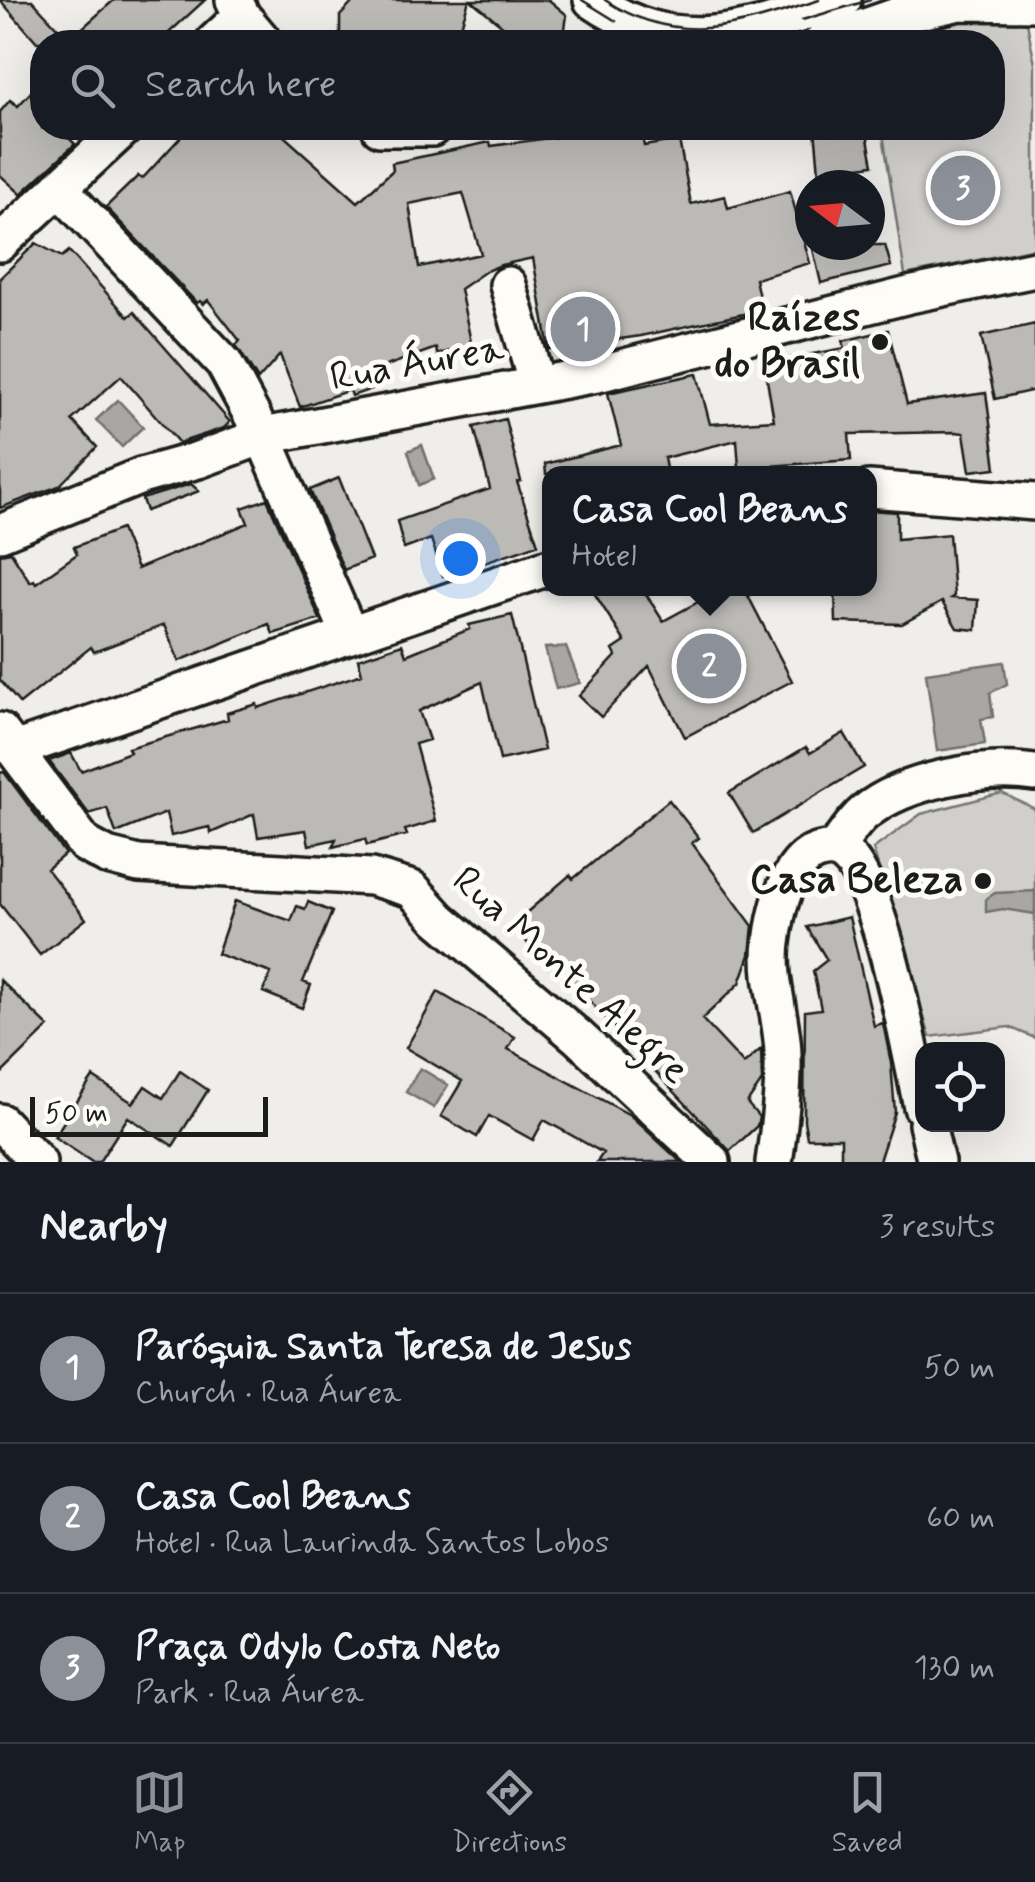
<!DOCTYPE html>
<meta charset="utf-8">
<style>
:root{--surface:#171b24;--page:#242831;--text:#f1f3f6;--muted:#9ea1a6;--line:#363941;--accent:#8c9099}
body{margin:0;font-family:Mynerve,sans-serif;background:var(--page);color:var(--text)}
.controls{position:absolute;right:30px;bottom:30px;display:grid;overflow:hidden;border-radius:20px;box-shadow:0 10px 40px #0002}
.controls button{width:90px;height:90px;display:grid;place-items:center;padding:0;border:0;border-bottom:2px solid var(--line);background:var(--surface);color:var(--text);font:50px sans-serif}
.compass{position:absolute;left:795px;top:170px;width:90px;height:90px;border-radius:50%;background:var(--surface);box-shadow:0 10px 40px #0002;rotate:286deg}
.scale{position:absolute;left:30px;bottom:25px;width:238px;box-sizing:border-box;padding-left:10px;border:5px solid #1c1c1c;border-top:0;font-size:28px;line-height:35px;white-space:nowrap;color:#1c1c1c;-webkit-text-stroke:8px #fdfcf7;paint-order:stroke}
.you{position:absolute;left:460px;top:558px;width:35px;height:35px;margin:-25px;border:8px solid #fff;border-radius:50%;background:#1a73e8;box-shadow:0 0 0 15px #1a73e833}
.badge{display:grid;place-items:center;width:65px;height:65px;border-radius:50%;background:var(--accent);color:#fff;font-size:32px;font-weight:700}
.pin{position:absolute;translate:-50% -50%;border:5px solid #fff;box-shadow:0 2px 10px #0006}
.popup{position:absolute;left:542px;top:466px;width:335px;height:130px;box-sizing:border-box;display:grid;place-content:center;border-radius:20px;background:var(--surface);filter:drop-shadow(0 2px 8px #0005);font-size:32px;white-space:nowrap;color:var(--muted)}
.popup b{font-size:38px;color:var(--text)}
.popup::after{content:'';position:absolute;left:50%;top:100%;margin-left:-20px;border:20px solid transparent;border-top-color:var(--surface)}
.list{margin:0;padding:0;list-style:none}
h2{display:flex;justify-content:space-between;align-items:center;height:130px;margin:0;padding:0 40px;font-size:42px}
h2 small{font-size:32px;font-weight:400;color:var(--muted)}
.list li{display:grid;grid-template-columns:65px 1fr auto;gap:30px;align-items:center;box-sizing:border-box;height:150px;padding:0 40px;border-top:2px solid var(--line)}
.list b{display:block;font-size:38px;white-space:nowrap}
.list p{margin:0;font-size:32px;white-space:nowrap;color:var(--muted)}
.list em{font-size:32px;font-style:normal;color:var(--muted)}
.icon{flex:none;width:55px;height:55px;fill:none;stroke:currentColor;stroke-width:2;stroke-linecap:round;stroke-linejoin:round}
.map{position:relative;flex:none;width:1035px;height:1162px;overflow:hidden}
.search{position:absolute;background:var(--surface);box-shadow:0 10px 40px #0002;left:30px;right:30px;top:30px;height:110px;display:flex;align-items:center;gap:25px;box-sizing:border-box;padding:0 35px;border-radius:40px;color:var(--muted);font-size:38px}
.sheet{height:580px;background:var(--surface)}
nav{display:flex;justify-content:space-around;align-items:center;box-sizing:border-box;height:140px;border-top:2px solid var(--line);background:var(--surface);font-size:28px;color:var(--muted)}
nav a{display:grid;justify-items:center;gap:5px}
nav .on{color:var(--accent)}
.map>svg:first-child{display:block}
.green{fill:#d0cfcc;stroke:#767674;stroke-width:2.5}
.water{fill:#a8a7a3;stroke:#706f6d;stroke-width:2.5}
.building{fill:#bbbab6;stroke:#1c1c1c;stroke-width:2.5;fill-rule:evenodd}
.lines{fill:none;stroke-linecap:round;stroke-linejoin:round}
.minor-casing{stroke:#1c1c1c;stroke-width:42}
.minor{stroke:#fdfcf7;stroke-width:35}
.tram{stroke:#1c1c1c;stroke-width:2.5}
.poi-dot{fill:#1c1c1c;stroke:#fdfcf7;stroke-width:4}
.labels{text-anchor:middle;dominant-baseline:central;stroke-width:10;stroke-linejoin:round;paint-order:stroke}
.poi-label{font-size:40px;font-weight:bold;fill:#1c1c1c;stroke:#fdfcf7;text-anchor:end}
.street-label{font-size:40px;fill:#1c1c1c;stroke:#fdfcf7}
</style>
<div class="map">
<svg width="1035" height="1162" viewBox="0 0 1035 1162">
<rect width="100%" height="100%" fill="#f0eeea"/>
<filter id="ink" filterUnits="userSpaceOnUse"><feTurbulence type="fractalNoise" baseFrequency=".01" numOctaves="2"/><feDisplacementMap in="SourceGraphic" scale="20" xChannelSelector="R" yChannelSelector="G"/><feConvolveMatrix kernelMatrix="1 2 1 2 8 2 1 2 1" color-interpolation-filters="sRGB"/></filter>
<g filter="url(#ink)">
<path class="green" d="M 1026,18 L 1035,64 L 1035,248 L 905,275 L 882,128 L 992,128 L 992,42 L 882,42 L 961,21 Z
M 1002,793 L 1035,809 L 1035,1038 L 1009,1027 L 930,1037 L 873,849 L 921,814 Z"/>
<path class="water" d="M 118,400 L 143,427 L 122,447 L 96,420 Z
M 422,445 L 434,479 L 419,485 L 408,451 Z
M 566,647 L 580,683 L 556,689 L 545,648 Z
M 1004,662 L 1007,684 L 990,693 L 993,717 L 981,719 L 985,744 L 937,751 L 926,673 Z
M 1035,891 L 1035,914 L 1003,909 L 986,912 L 986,899 L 995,893 Z
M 420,1068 L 448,1085 L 434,1108 L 406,1092 Z"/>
<path class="building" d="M 0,0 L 32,0 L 69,40 L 114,0 L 205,0 L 159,42 L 37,42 Z
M 355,0 L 469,0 L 460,29 L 443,42 L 340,42 L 340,16 Z
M 471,0 L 549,0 L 567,15 L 563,42 L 522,42 Z
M 42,80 L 42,128 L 59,128 L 75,144 L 21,194 L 0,175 L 0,112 L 10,100 L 18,106 Z
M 189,128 L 275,128 L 358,202 L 393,170 L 392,163 L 490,142 L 491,146 L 600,131 L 600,128 L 640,128 L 644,146 L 679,140 L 691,204 L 725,196 L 728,208 L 790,191 L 810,263 L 755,279 L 762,310 L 641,336 L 549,349 L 533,258 L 501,265 L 486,271 L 460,289 L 472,347 L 437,354 L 436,348 L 375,370 L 380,386 L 352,396 L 350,390 L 300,407 L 280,355 L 258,380 L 236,345 L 240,341 L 208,300 L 203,304 L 200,301 L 197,303 L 106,207 L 138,176 L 142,179 ZM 463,193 L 481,254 L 419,267 L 409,204 Z
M 815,128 L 866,128 L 873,165 L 819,173 Z
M 36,243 L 62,257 L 69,251 L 128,317 L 134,312 L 230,422 L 224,428 L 179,443 L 121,376 L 72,420 L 97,447 L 59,486 L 0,508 L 0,278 Z
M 812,245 L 885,245 L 891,266 L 821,283 Z
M 1035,324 L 1035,390 L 995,399 L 981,336 Z
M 888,330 L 907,404 L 986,393 L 996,468 L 970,471 L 964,433 L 956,432 L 849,434 L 851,460 L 739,468 L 737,440 L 664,458 L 667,474 L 546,474 L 545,464 L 621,445 L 608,393 L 697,374 L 710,424 L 774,420 L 764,363 L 845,348 L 843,341 Z
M 505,419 L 521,481 L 517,482 L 538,544 L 443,576 L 431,539 L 404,549 L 397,521 L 490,489 L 474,427 Z
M 339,478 L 371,559 L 344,570 L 310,490 Z
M 191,484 L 199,491 L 146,511 L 142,499 Z
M 267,499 L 320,619 L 273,634 L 269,624 L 179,661 L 164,625 L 94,652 L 91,647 L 20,704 L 0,680 L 0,554 L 11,552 L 30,582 L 34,580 L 36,583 L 77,554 L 74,547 L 121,529 L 137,569 L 248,523 L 242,508 Z
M 869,510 L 897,512 L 897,539 L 949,534 L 954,596 L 951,598 L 978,600 L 976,630 L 957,628 L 942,602 L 902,624 L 836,622 L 835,588 L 869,588 Z
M 591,588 L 642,588 L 663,621 L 724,588 L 744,588 L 792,681 L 685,737 L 649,666 L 601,717 L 579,696 L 616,656 L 613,650 L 625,642 Z
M 512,615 L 544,750 L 500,760 L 482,682 L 419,711 L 429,740 L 415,744 L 436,821 L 405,830 L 407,835 L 367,845 L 365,839 L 333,847 L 336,839 L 309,845 L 306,830 L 258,837 L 254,814 L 211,833 L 209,827 L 171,836 L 166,813 L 116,833 L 107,808 L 89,814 L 49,761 L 71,753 L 81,771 L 130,752 L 128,748 L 228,719 L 227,713 L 257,704 L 258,708 L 362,674 L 358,659 L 402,644 L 406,655 L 470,629 L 469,625 Z
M 844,733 L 864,767 L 753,833 L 729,793 L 806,747 L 810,753 Z
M 4,772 L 65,854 L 47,869 L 86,919 L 40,955 L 0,904 L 0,773 Z
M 669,800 L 699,838 L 692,843 L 753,926 L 750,955 L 740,983 L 702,1019 L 744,1064 L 761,1049 L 762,1081 L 747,1103 L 759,1117 L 757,1126 L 730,1151 L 580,991 L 550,965 L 548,967 L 512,925 L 570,875 L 573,879 Z
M 235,901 L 291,921 L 297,906 L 305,909 L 308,902 L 332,912 L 303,982 L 311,985 L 302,1008 L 263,992 L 271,973 L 217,954 Z
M 849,917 L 874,1026 L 883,1023 L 891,1063 L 895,1112 L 879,1161 L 874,1162 L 841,1162 L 841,1138 L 807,1138 L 804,1121 L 805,1011 L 821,1009 L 813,971 L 827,960 L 807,927 Z
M 0,980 L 49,1027 L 0,1075 Z
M 438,992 L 515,1037 L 508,1049 L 630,1115 L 681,1162 L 597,1162 L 603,1153 L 544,1120 L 533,1140 L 489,1116 L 477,1137 L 441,1116 L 462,1081 L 406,1048 Z
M 180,1071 L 208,1090 L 173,1146 L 128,1117 L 99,1162 L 92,1162 L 54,1137 L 93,1077 L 133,1103 L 145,1086 L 163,1098 Z"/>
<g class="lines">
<g class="minor-casing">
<path id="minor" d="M 234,0 L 242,16 L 264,42
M 592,0 C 680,61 752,29 843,0
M 214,42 L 242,16
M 822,42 L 897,16 L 960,2 L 1035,3
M 380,128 L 432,128
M 59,188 L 224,363 L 263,436 L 349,633
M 0,243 L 124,128
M 508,285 L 537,385
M 869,489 L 1035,502
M 0,533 L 141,476 L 198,460 L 263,436 L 597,374 L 909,295 L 1035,269
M 0,731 L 85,844 L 107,856 L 139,864 L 371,877 L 412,889 L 439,919 L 578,1037 L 712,1162
M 14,750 L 549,567
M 834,849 C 844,838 853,822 864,813 C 904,780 986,765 1035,773
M 0,1122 L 38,1162
M 927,1124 L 936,1162
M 774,1162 C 779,1128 784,1091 783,1056 C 783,1019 767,979 772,943 C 775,916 785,870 810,855 C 822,849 835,847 845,855 C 881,883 911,1056 922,1107"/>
</g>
<use href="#minor" class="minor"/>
<path class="tram" d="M 582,0 L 616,21
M 605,0 C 679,49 743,25 819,0
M 802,20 L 870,0"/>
</g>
</g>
<g class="poi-dot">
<circle cx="880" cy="342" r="10"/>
<circle cx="983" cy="881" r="10"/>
</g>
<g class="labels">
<g class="poi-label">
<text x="860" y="319">Raízes<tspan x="860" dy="46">do Brasil</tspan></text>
<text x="963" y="881">Casa Beleza</text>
</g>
<g class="street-label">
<text transform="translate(417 364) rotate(-10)">Rua Áurea</text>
<text transform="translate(570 976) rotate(42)">Rua Monte Alegre</text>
</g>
</g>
</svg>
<div class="controls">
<button><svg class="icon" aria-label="locate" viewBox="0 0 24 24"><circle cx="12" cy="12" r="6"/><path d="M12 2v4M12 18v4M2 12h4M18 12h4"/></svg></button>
</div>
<svg class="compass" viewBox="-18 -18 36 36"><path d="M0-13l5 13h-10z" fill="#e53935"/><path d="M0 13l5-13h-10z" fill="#9ea1a6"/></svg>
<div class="scale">50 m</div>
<div class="you"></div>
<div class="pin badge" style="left:583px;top:329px">1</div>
<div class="pin badge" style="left:709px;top:666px">2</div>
<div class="popup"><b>Casa Cool Beans</b>Hotel</div>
<div class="pin badge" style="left:963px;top:188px">3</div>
<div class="search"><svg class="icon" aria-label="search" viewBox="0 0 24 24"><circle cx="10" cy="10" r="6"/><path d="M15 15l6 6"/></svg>Search here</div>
</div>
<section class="sheet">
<h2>Nearby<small>3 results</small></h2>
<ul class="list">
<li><span class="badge">1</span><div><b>Paróquia Santa Teresa de Jesus</b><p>Church · Rua Áurea</p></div><em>50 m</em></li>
<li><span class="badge">2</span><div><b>Casa Cool Beans</b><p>Hotel · Rua Laurinda Santos Lobos</p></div><em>60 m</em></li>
<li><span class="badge">3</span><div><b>Praça Odylo Costa Neto</b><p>Park · Rua Áurea</p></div><em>130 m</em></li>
</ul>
</section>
<nav>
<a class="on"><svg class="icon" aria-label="map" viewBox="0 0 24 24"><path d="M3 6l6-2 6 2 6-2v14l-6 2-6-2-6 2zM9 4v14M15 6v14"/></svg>Map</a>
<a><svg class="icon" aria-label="directions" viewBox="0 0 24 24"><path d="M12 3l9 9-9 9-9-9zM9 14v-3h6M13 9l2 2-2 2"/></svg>Directions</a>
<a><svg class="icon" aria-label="saved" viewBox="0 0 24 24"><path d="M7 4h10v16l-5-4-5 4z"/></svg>Saved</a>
</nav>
